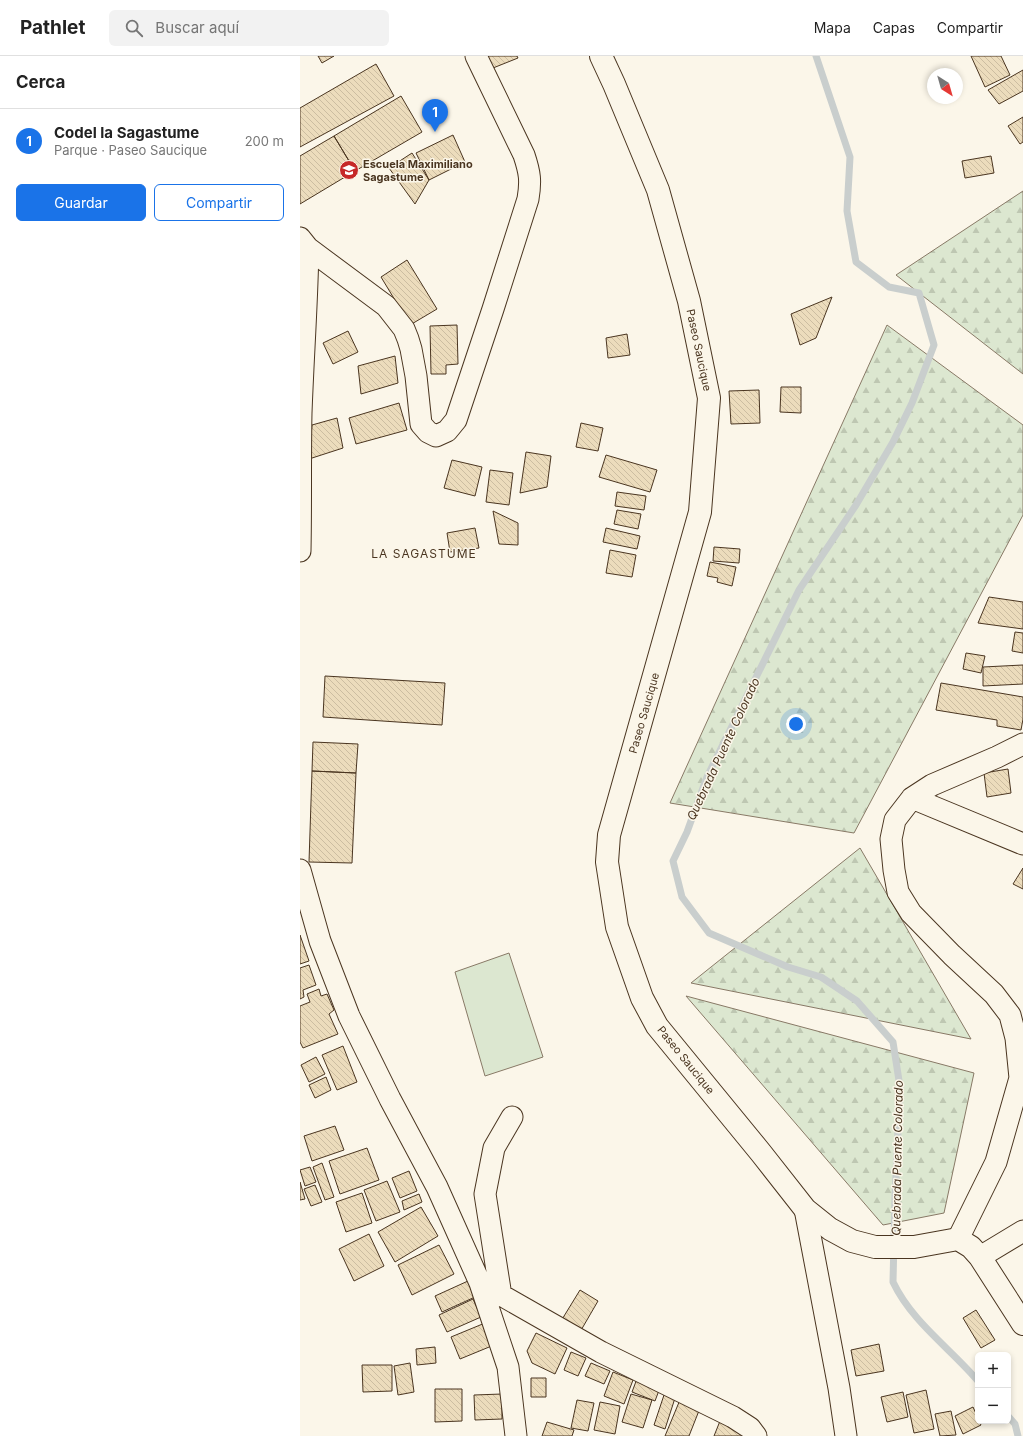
<!DOCTYPE html>
<html lang="es">
<meta charset="utf-8">
<style>
:root{--surface:#fff;--page:#f2f2f2;--text:#222;--muted:#767676;--line:#e0e0e0;--accent:#1a73e8}
body{margin:0;font-family:Inter,sans-serif;background:var(--page);color:var(--text)}
.controls{position:absolute;right:12px;bottom:12px;display:grid;overflow:hidden;border-radius:6px;box-shadow:0 2px 6px #0003}
.controls button{width:36px;height:36px;display:grid;place-items:center;padding:0;border:0;border-bottom:1px solid var(--line);background:var(--surface);color:var(--text);font:20px sans-serif}
.compass{position:absolute;left:627px;top:12px;width:36px;height:36px;border-radius:50%;background:var(--surface);box-shadow:0 2px 6px #0003;rotate:143deg}
.you{position:absolute;left:496px;top:668px;width:14px;height:14px;margin:-10px;border:3px solid #fff;border-radius:50%;background:#1a73e8;box-shadow:0 0 0 6px #1a73e833}
.badge{display:grid;place-items:center;width:26px;height:26px;border-radius:50%;background:var(--accent);color:#fff;font-size:13px;font-weight:700}
.pin{position:absolute;translate:-50% -33px;filter:drop-shadow(0 1px 2px #0008)}
.pin::after{content:'';position:absolute;top:21px;width:14px;height:12px;background:inherit;clip-path:polygon(0 0,100% 0,50% 100%)}
.list{margin:0;padding:0;list-style:none}
h2{display:flex;justify-content:space-between;align-items:center;height:52px;margin:0;padding:0 16px;font-size:17px}
h2 small{font-size:13px;font-weight:400;color:var(--muted)}
.list li{display:grid;grid-template-columns:26px 1fr auto;gap:12px;align-items:center;box-sizing:border-box;height:64px;padding:0 16px;border-top:1px solid var(--line)}
.list b{display:block;font-size:15px;white-space:nowrap}
.list p{margin:0;font-size:13px;white-space:nowrap;color:var(--muted)}
.list em{font-size:13px;font-style:normal;color:var(--muted)}
.actions{display:flex;gap:8px;padding:12px 16px}
.actions a{flex:1;padding:9px 0;border:1px solid var(--accent);border-radius:6px;text-align:center;font-size:14px;color:var(--accent)}
.actions .main{background:var(--accent);color:#fff}
.icon{flex:none;width:22px;height:22px;fill:none;stroke:currentColor;stroke-width:2;stroke-linecap:round;stroke-linejoin:round}
.map{position:relative;flex:none;width:723px;height:1380px;overflow:hidden}
header{display:flex;align-items:center;gap:24px;box-sizing:border-box;height:56px;padding:0 20px;background:var(--surface);border-bottom:1px solid var(--line)}
header strong{font-size:19px}
nav{display:flex;gap:22px;margin-inline-start:auto;font-size:14px}
.search{width:280px;height:36px;background:var(--page);display:flex;align-items:center;gap:10px;box-sizing:border-box;padding:0 14px;border-radius:6px;color:var(--muted);font-size:15px}
main{display:flex}
aside{flex:1;background:var(--surface)}
.map>svg:first-child{display:block}
.forest{fill:url(#forest-firs);stroke:#887966}
.park{fill:#dce7d0;stroke:#887966}
.lines{fill:none;stroke-linecap:round;stroke-linejoin:round}
.stream{stroke:#c9cecd;stroke-width:7}
.building{fill:url(#building-back-hatch);stroke:#4a3520}
.street-casing{stroke:#4a3520;stroke-width:23}
.secondary-casing{stroke:#4a3520;stroke-width:24}
.street{stroke:#fbf6e9;stroke-width:21}
.secondary{stroke:#fbf6e9;stroke-width:22}
.labels{text-anchor:middle;dominant-baseline:central;stroke-width:3;stroke-linejoin:round;paint-order:stroke}
.poi-label{font-size:11px;font-weight:bold;fill:#4a3520;stroke:#fbf6e9;text-anchor:start}
.street-label{font-size:11px;fill:#4a3520;stroke:#fbf6e9}
.neighbourhood-label{font-size:12px;letter-spacing:1px;fill:#4a3520;stroke:#fbf6e9}
.water-label{font-size:12px;font-style:italic;fill:#4a3520;stroke:#fbf6e9}
</style>
<header>
<strong>Pathlet</strong>
<div class="search"><svg class="icon" aria-label="search" viewBox="0 0 24 24"><circle cx="10" cy="10" r="6"/><path d="M15 15l6 6"/></svg>Buscar aquí</div>
<nav><a>Mapa</a><a>Capas</a><a>Compartir</a></nav>
</header>
<main>
<aside>
<h2>Cerca<small></small></h2>
<ul class="list">
<li><span class="badge">1</span><div><b>Codel la Sagastume</b><p>Parque · Paseo Saucique</p></div><em>200 m</em></li>
</ul>
<div class="actions"><a class="main">Guardar</a><a>Compartir</a></div>
</aside>
<div class="map">
<svg width="723" height="1380" viewBox="0 0 723 1380">
<defs>
<pattern id="forest-firs" width="22" height="20" patternUnits="userSpaceOnUse"><rect width="22" height="20" fill="#dce7d0"/><path d="M5 1l3.5 6h-7zM16 11l3.5 6h-7z" fill="#bec7b2"/></pattern>
<pattern id="building-back-hatch" width="6" height="6" patternUnits="userSpaceOnUse"><rect width="6" height="6" fill="#ecdcbc"/><path d="M-1 5l2 2M0 0l6 6M5-1l2 2" fill="none" stroke="#ccbda1"/></pattern>
</defs>
<rect width="100%" height="100%" fill="#fbf6e9"/>
<path class="forest" d="M 723,135 L 723,318 L 596,219 Z
M 587,269 L 723,369 L 723,459 L 554,777 L 370,747 Z
M 560,792 L 671,983 L 391,927 Z
M 386,940 L 674,1017 L 644,1157 L 583,1169 Z"/>
<path class="park" d="M 209,897 L 243,1001 L 185,1020 L 155,916 Z"/>
<g class="lines">
<path class="stream" d="M 516,0 L 550,101 L 547,155 L 556,206 L 589,231 L 619,237 L 634,289 L 612,347 L 593,386 L 556,449 L 499,534 L 407,721 L 387,776 L 373,805 L 382,841 L 409,877 L 488,911 L 521,921 L 557,945 L 593,986 L 600,1031 L 595,1141 L 593,1226 C 612,1266 650,1292 678,1325
M 708,1360 L 715,1368 L 718,1380"/>
</g>
<path class="building" d="M 18,0 L 34,0 L 22,7 Z
M 182,0 L 217,0 L 218,2 L 188,14 Z
M 671,0 L 701,0 L 710,19 L 685,31 Z
M 76,8 L 94,40 L 0,91 L 0,52 Z
M 723,14 L 723,35 L 699,48 L 688,34 Z
M 101,40 L 122,76 L 55,115 L 34,80 Z
M 723,61 L 723,86 L 720,88 L 708,70 Z
M 153,79 L 165,106 L 129,124 L 116,97 Z
M 34,80 L 55,115 L 0,148 L 0,100 Z
M 112,97 L 129,124 L 115,148 L 89,112 Z
M 691,100 L 694,117 L 665,122 L 662,105 Z
M 107,204 L 137,253 L 110,269 L 81,221 Z
M 532,241 L 516,282 L 500,289 L 491,258 Z
M 157,269 L 158,308 L 146,309 L 146,318 L 131,318 L 130,270 Z
M 48,275 L 58,296 L 33,308 L 23,287 Z
M 327,278 L 330,299 L 308,302 L 306,282 Z
M 95,300 L 98,327 L 61,338 L 58,310 Z
M 481,331 L 501,331 L 501,357 L 480,356 Z
M 459,334 L 460,367 L 431,368 L 429,335 Z
M 99,347 L 107,374 L 56,388 L 49,362 Z
M 37,362 L 43,392 L 9,403 L 12,369 Z
M 281,367 L 303,372 L 298,395 L 276,391 Z
M 226,396 L 251,400 L 247,431 L 220,437 Z
M 306,399 L 357,414 L 350,436 L 299,421 Z
M 152,404 L 182,411 L 175,440 L 144,432 Z
M 190,414 L 213,417 L 209,449 L 186,446 Z
M 317,436 L 346,440 L 344,454 L 315,450 Z
M 317,454 L 341,458 L 338,473 L 314,468 Z
M 193,455 L 218,467 L 218,489 L 199,488 Z
M 175,472 L 179,492 L 150,496 L 147,477 Z
M 306,472 L 340,480 L 337,493 L 303,486 Z
M 414,491 L 440,493 L 439,507 L 413,505 Z
M 310,494 L 336,499 L 332,521 L 306,517 Z
M 410,506 L 436,511 L 432,530 L 417,526 L 418,522 L 407,520 Z
M 689,541 L 723,546 L 723,573 L 678,567 Z
M 715,576 L 723,577 L 723,597 L 712,595 Z
M 666,597 L 685,600 L 681,617 L 663,613 Z
M 723,609 L 723,628 L 683,630 L 683,611 Z
M 25,620 L 145,627 L 142,669 L 23,661 Z
M 641,627 L 723,641 L 723,663 L 721,674 L 697,670 L 697,664 L 636,654 Z
M 13,686 L 58,688 L 56,717 L 12,715 Z
M 708,713 L 711,737 L 687,741 L 684,717 Z
M 12,715 L 56,717 L 52,807 L 9,806 Z
M 723,812 L 723,833 L 713,828 Z
M 0,879 L 9,905 L 0,908 Z
M 9,909 L 16,929 L 3,934 L 4,941 L 0,943 L 0,912 Z
M 19,933 L 21,940 L 27,938 L 34,954 L 29,958 L 38,978 L 3,992 L 0,986 L 0,950 L 10,946 L 7,938 Z
M 43,990 L 57,1026 L 37,1034 L 22,999 Z
M 16,1001 L 25,1018 L 9,1026 L 1,1009 Z
M 26,1021 L 31,1034 L 15,1042 L 9,1029 Z
M 35,1070 L 44,1094 L 12,1105 L 4,1080 Z
M 67,1092 L 79,1124 L 40,1138 L 29,1105 Z
M 22,1107 L 34,1141 L 25,1144 L 13,1111 Z
M 10,1111 L 16,1126 L 5,1130 L 0,1114 Z
M 109,1115 L 117,1135 L 100,1142 L 92,1122 Z
M 87,1125 L 100,1156 L 76,1165 L 64,1134 Z
M 0,1126 L 5,1143 L 0,1144 Z
M 15,1129 L 22,1146 L 11,1150 L 4,1133 Z
M 62,1137 L 72,1167 L 46,1176 L 36,1146 Z
M 119,1138 L 122,1146 L 104,1154 L 102,1145 Z
M 121,1151 L 138,1180 L 95,1206 L 78,1176 Z
M 69,1178 L 84,1210 L 54,1225 L 39,1193 Z
M 139,1189 L 154,1218 L 112,1239 L 98,1209 Z
M 168,1225 L 175,1241 L 142,1256 L 135,1240 Z
M 280,1234 L 298,1245 L 280,1276 L 261,1265 Z
M 173,1243 L 181,1261 L 147,1276 L 139,1259 Z
M 676,1254 L 695,1284 L 681,1292 L 663,1262 Z
M 185,1267 L 194,1289 L 160,1303 L 151,1281 Z
M 236,1277 L 267,1292 L 255,1318 L 232,1307 L 227,1295 Z
M 579,1288 L 584,1315 L 556,1320 L 551,1294 Z
M 135,1291 L 136,1307 L 117,1309 L 116,1293 Z
M 271,1296 L 286,1302 L 278,1320 L 264,1314 Z
M 110,1307 L 114,1336 L 98,1339 L 94,1310 Z
M 291,1307 L 310,1315 L 304,1328 L 285,1320 Z
M 62,1309 L 92,1309 L 92,1335 L 63,1336 Z
M 313,1316 L 333,1324 L 324,1348 L 304,1340 Z
M 338,1320 L 361,1329 L 355,1345 L 332,1336 Z
M 231,1322 L 246,1322 L 246,1341 L 231,1341 Z
M 135,1333 L 162,1333 L 162,1365 L 135,1366 Z
M 626,1334 L 634,1373 L 614,1377 L 606,1339 Z
M 365,1336 L 376,1339 L 365,1373 L 354,1369 Z
M 603,1336 L 608,1361 L 587,1366 L 581,1341 Z
M 202,1338 L 202,1363 L 175,1364 L 174,1339 Z
M 331,1338 L 352,1344 L 343,1372 L 322,1366 Z
M 382,1339 L 402,1347 L 389,1380 L 365,1380 Z
M 277,1344 L 294,1347 L 288,1375 L 271,1372 Z
M 300,1346 L 320,1350 L 315,1378 L 294,1374 Z
M 673,1351 L 678,1362 L 678,1365 L 679,1365 L 681,1369 L 663,1378 L 655,1360 Z
M 651,1355 L 656,1379 L 640,1380 L 635,1358 Z
M 422,1360 L 447,1380 L 414,1380 Z
M 247,1366 L 274,1374 L 272,1380 L 242,1380 Z"/>
<g class="lines">
<g class="street-casing">
<path id="street" d="M 0,182 L 8,192 L 86,250 L 104,273 L 108,283 L 111,293 L 116,320 L 121,368 L 128,376 L 136,380 L 147,375 L 156,364 L 193,253 L 228,143 C 231,125 230,117 224,99 L 176,0
M 0,495 C 1,449 0,403 1,357 C 3,302 7,247 8,192
M 612,742 L 723,788
M 0,814 L 20,885 L 49,960 L 90,1043 L 137,1131 L 180,1227 L 301,1296 L 433,1361 L 450,1372 L 456,1380
M 505,1153 L 539,1332 L 546,1380
M 658,1183 L 696,1106 L 720,1022 L 716,982 L 710,959 L 694,938 L 652,899 L 611,857 L 598,836 L 594,814 L 591,783 L 595,764 L 612,742 L 632,729 L 697,701 L 723,688
M 680,1201 L 723,1175
M 180,1227 L 208,1311 L 216,1380
M 201,1240 L 185,1138 L 194,1092 L 212,1061"/>
</g>
<g class="secondary-casing">
<path id="secondary" d="M 301,0 L 314,28 L 358,134 L 389,245 L 409,342 L 400,456 L 309,779 L 307,806 L 317,871 L 342,942 L 357,970 L 461,1097 L 505,1153 L 530,1173 L 552,1185 L 575,1191 L 614,1191 L 658,1183 L 671,1191 L 680,1201 L 723,1268"/>
</g>
<use href="#street" class="street"/>
<use href="#secondary" class="secondary"/>
</g>
<defs>
<g id="school-disc" transform="scale(1)"><circle r="9.5" fill="#c62828" stroke="#fbf6e9"/><path d="M0-5L7-2L0 1L-7-2ZM-4 1L0 2.5L4 1V4Q0 6-4 4Z" fill="#fff"/></g>
</defs>
<g fill-rule="evenodd">
<use href="#school-disc" x="49" y="114"/>
</g>
<g class="labels">
<g class="poi-label">
<text x="63" y="108">Escuela Maximiliano<tspan x="63" dy="13">Sagastume</tspan></text>
</g>
<g class="street-label">
<text transform="translate(399 294) rotate(78)">Paseo Saucique</text>
<text transform="translate(344 657) rotate(-74)">Paseo Saucique</text>
<text transform="translate(386 1004) rotate(51)">Paseo Saucique</text>
</g>
<g class="neighbourhood-label">
<text x="124" y="497">LA SAGASTUME</text>
</g>
<g class="water-label">
<text transform="translate(423 693) rotate(-65)">Quebrada Puente Colorado</text>
<text transform="translate(597 1102) rotate(-89)">Quebrada Puente Colorado</text>
</g>
</g>
</svg>
<div class="controls">
<button>+</button>
<button>−</button>
</div>
<svg class="compass" viewBox="-18 -18 36 36"><path d="M0-13l5 13h-10z" fill="#e53935"/><path d="M0 13l5-13h-10z" fill="#767676"/></svg>
<div class="you"></div>
<div class="pin badge" style="left:135px;top:76px">1</div>
</div>
</main>
